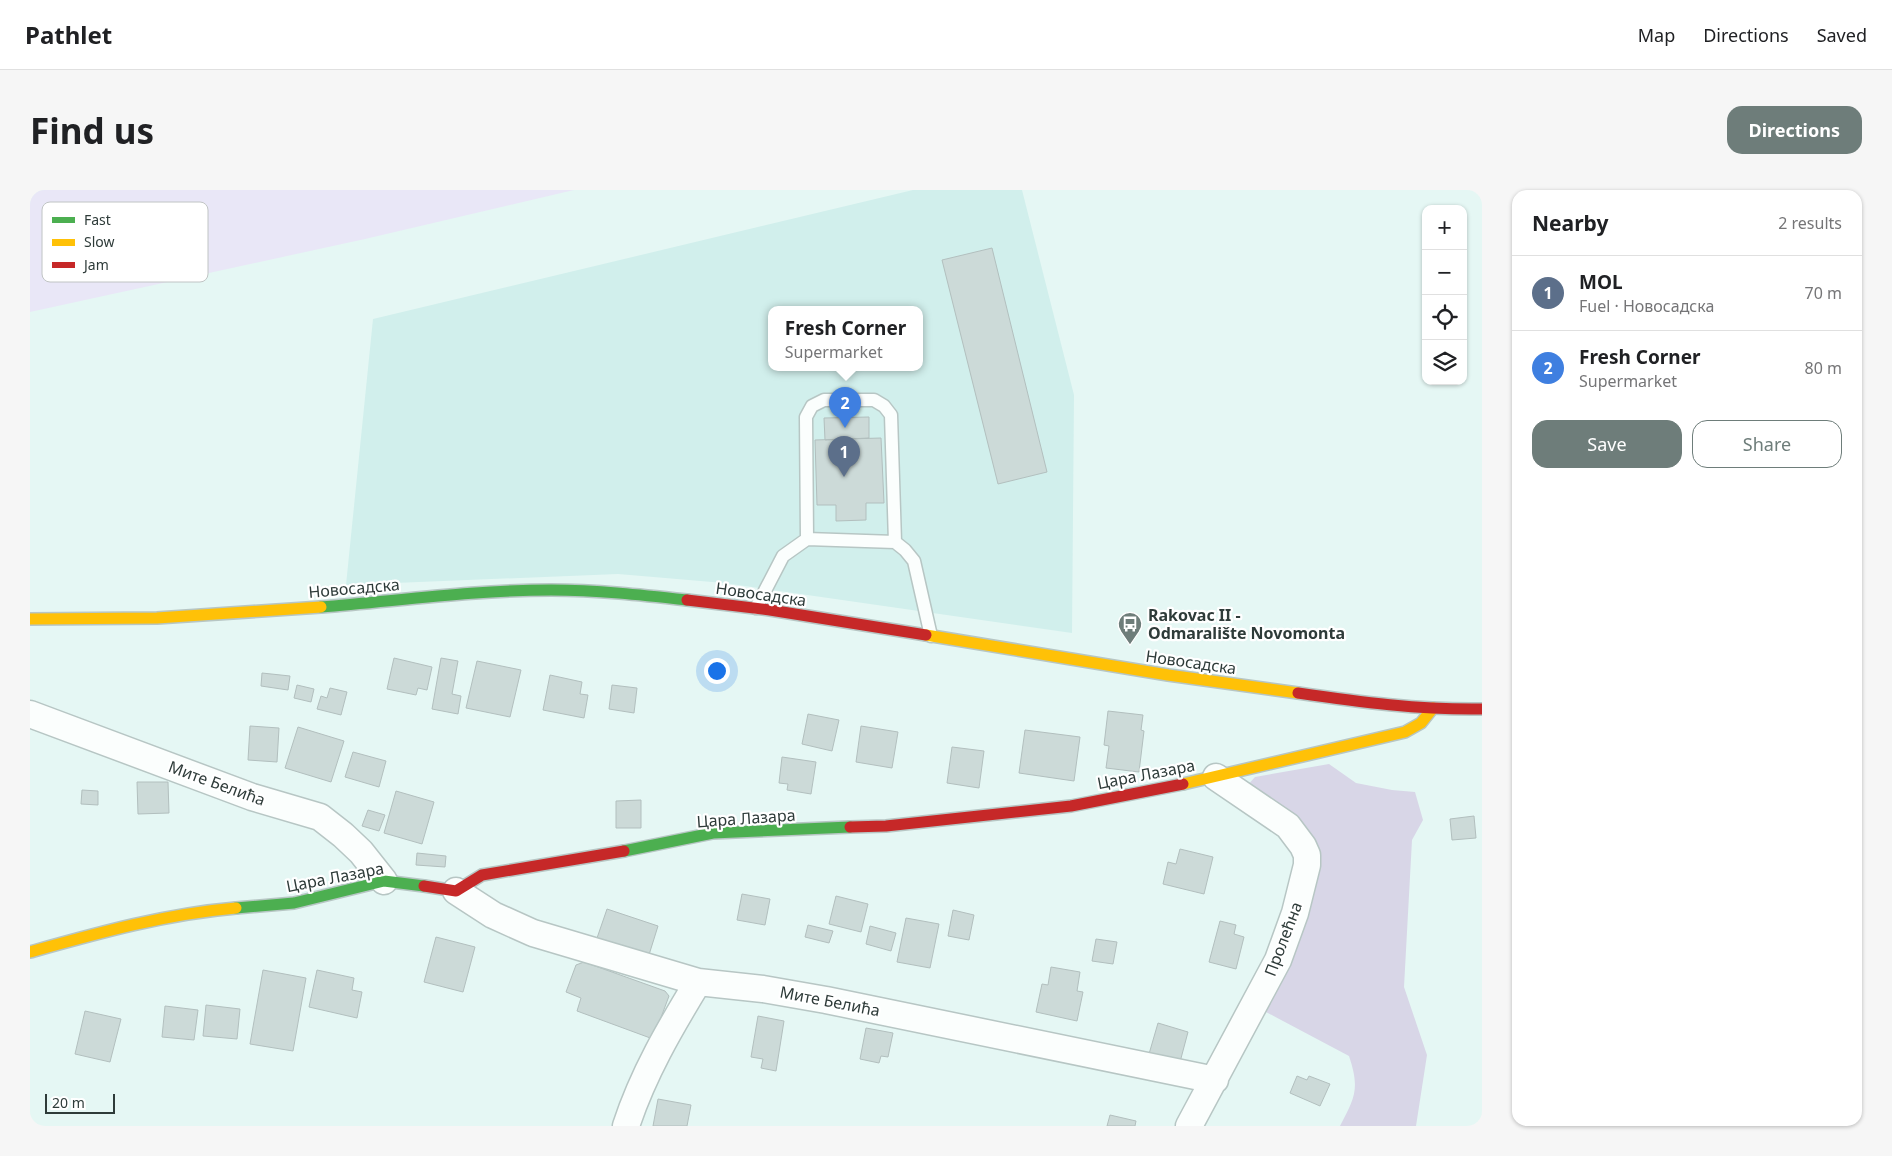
<!DOCTYPE html>
<meta charset="utf-8">
<style>
:root{--surface:#fff;--page:#f6f6f6;--text:#202124;--muted:#757577;--line:#e0e0e0;--accent:#6e7d7a}
body{margin:0;font-family:"Noto Sans",sans-serif;background:var(--page);color:var(--text)}
.controls{position:absolute;right:15px;top:15px;display:grid;overflow:hidden;border-radius:10px;box-shadow:0 1px 4px #0004}
.controls button{width:45px;height:45px;display:grid;place-items:center;padding:0;border:0;border-bottom:1px solid var(--line);background:var(--surface);color:var(--text);font:25px sans-serif}
.scale{position:absolute;left:15px;bottom:12px;width:70px;box-sizing:border-box;padding-left:5px;border:2px solid #2e3b39;border-top:0;font-size:14px;line-height:18px;white-space:nowrap;color:#2e3b39;-webkit-text-stroke:4px #fff;paint-order:stroke}
.you{position:absolute;left:686px;top:480px;width:18px;height:18px;margin:-12px;border:4px solid #fff;border-radius:50%;background:#1a73e8;box-shadow:0 0 0 8px #1a73e833}
.badge{display:grid;place-items:center;width:32px;height:32px;border-radius:50%;background:var(--accent);color:#fff;font-size:16px;font-weight:700}
.pin{position:absolute;translate:-50% -41px;filter:drop-shadow(0 1px 2px #0008)}
.pin::after{content:'';position:absolute;top:26px;width:18px;height:15px;background:inherit;clip-path:polygon(0 0,100% 0,50% 100%)}
.popup{position:absolute;left:738px;top:116px;width:155px;height:65px;box-sizing:border-box;display:grid;place-content:center;border-radius:10px;background:var(--surface);filter:drop-shadow(0 1px 4px #0005);font-size:16px;white-space:nowrap;color:var(--muted)}
.popup b{font-size:19px;color:var(--text)}
.popup::after{content:'';position:absolute;left:50%;top:100%;margin-left:-10px;border:10px solid transparent;border-top-color:var(--surface)}
.list{margin:0;padding:0;list-style:none}
h2{display:flex;justify-content:space-between;align-items:center;height:65px;margin:0;padding:0 20px;font-size:21px}
h2 small{font-size:16px;font-weight:400;color:var(--muted)}
.list li{display:grid;grid-template-columns:32px 1fr auto;gap:15px;align-items:center;box-sizing:border-box;height:75px;padding:0 20px;border-top:1px solid var(--line)}
.list b{display:block;font-size:19px;white-space:nowrap}
.list p{margin:0;font-size:16px;white-space:nowrap;color:var(--muted)}
.list em{font-size:16px;font-style:normal;color:var(--muted)}
.actions{display:flex;gap:10px;padding:15px 20px}
.actions a{flex:1;padding:11px 0;border:1px solid var(--accent);border-radius:15px;text-align:center;font-size:18px;color:var(--accent)}
.actions .main{background:var(--accent);color:#fff}
.icon{flex:none;width:28px;height:28px;fill:none;stroke:currentColor;stroke-width:2;stroke-linecap:round;stroke-linejoin:round}
.map{position:relative;flex:none;width:1452px;height:936px;overflow:hidden;border-radius:15px}
header{display:flex;align-items:center;gap:30px;box-sizing:border-box;height:70px;padding:0 25px;background:var(--surface);border-bottom:1px solid var(--line)}
header strong{font-size:24px}
nav{display:flex;gap:28px;margin-inline-start:auto;font-size:18px}
.intro{display:flex;align-items:center;justify-content:space-between;box-sizing:border-box;height:120px;padding:0 30px}
h1{margin:0;font-size:35px}
.button{padding:12px 22px;border-radius:15px;background:var(--accent);color:#fff;font-size:18px;font-weight:700}
main{display:flex;gap:30px;padding:0 30px}
aside{flex:1;background:var(--surface);border-radius:15px;box-shadow:0 1px 4px #0004}
.map>svg:first-child{display:block}
.built{fill:#d1efec;fill-rule:evenodd}
.green{fill:#e9e7f7}
.forest{fill:#d8d6e7}
.building{fill:#ccdad8;stroke:#b2bfbe}
.lines{fill:none;stroke-linecap:round;stroke-linejoin:round}
.lane-casing{stroke:#b7c6c4;stroke-width:15}
.street-casing{stroke:#b7c6c4;stroke-width:29}
.fast-casing{stroke:#b7c6c4;stroke-width:14}
.slow-casing{stroke:#b7c6c4;stroke-width:14}
.jam-casing{stroke:#b7c6c4;stroke-width:14}
.lane{stroke:#fbfefd;stroke-width:12}
.street{stroke:#fbfefd;stroke-width:26}
.fast{stroke:#4caf50;stroke-width:11}
.slow{stroke:#ffc107;stroke-width:11}
.jam{stroke:#c62828;stroke-width:11}
.labels{text-anchor:middle;dominant-baseline:central;stroke-width:4.5;stroke-linejoin:round;paint-order:stroke}
.street-label{font-size:16px;fill:#2e3b39;stroke:#fff}
.poi-label{font-size:16px;font-weight:bold;fill:#2e3b39;stroke:#fff;text-anchor:start}
.key{fill:#fff;stroke:#c0c4c4;stroke-width:1}
.key-label{font-size:14px;fill:#2e3b39}
</style>
<header>
<strong>Pathlet</strong>
<nav><a>Map</a><a>Directions</a><a>Saved</a></nav>
</header>
<div class="intro"><h1>Find us</h1><a class="button">Directions</a></div>
<main>
<div class="map">
<svg width="1452" height="936" viewBox="0 0 1452 936">
<rect width="100%" height="100%" fill="#e5f7f4"/>
<path class="built" d="M 883,0 L 992,0 L 1044,205 L 1042,443 L 694,393 L 588,384 L 316,395 L 343,129 ZM 741,119 L 889,119 L 889,177 L 741,177 Z"/>
<path class="green" d="M 0,0 L 544,0 L 335,49 L 0,122 Z"/>
<path class="forest" d="M 1299,574 L 1326,593 L 1362,600 L 1385,602 L 1393,630 L 1382,650 L 1374,797 L 1397,865 L 1386,936 L 1310,936 C 1325,907 1330,899 1319,866 L 1236,822 L 1255,786 L 1290,666 L 1215,598 L 1225,587 Z"/>
<path class="building" d="M 962,58 L 1017,282 L 968,294 L 912,70 Z
M 839,227 L 839,248 L 795,250 L 794,228 Z
M 851,248 L 854,313 L 836,313 L 836,330 L 806,331 L 806,315 L 787,315 L 785,250 Z
M 364,468 L 402,477 L 397,500 L 388,498 L 386,505 L 357,499 Z
M 411,468 L 428,471 L 422,504 L 431,506 L 428,524 L 402,519 Z
M 447,471 L 491,480 L 480,527 L 436,518 Z
M 232,483 L 260,486 L 258,500 L 231,496 Z
M 520,485 L 552,492 L 550,504 L 558,505 L 554,528 L 513,520 Z
M 267,495 L 284,499 L 281,512 L 264,508 Z
M 582,495 L 607,498 L 604,523 L 579,519 Z
M 300,498 L 317,502 L 311,525 L 287,519 L 291,506 L 297,508 Z
M 1078,521 L 1113,525 L 1111,540 L 1114,541 L 1109,582 L 1076,578 L 1079,556 L 1074,555 Z
M 778,524 L 809,530 L 802,561 L 772,554 Z
M 220,536 L 249,538 L 247,572 L 218,570 Z
M 831,536 L 868,542 L 862,578 L 826,572 Z
M 268,537 L 314,551 L 301,592 L 255,578 Z
M 995,540 L 1050,547 L 1044,591 L 989,583 Z
M 922,557 L 954,561 L 949,598 L 917,593 Z
M 323,562 L 356,571 L 349,597 L 315,587 Z
M 752,567 L 786,572 L 781,604 L 757,600 L 758,594 L 749,593 Z
M 107,592 L 138,592 L 139,623 L 108,624 Z
M 52,600 L 68,601 L 68,615 L 51,614 Z
M 366,601 L 404,612 L 392,654 L 354,643 Z
M 611,610 L 611,638 L 586,638 L 586,611 Z
M 338,620 L 355,625 L 349,641 L 332,636 Z
M 1444,626 L 1446,648 L 1422,650 L 1420,629 Z
M 1150,659 L 1183,667 L 1174,704 L 1133,694 L 1138,672 L 1146,674 Z
M 387,663 L 416,666 L 415,677 L 386,675 Z
M 712,704 L 740,709 L 735,735 L 707,730 Z
M 806,706 L 838,714 L 831,742 L 799,734 Z
M 577,719 L 628,736 L 618,768 L 566,751 Z
M 923,720 L 944,725 L 939,750 L 918,746 Z
M 876,728 L 909,734 L 900,778 L 867,772 Z
M 1190,731 L 1206,735 L 1204,744 L 1214,747 L 1206,779 L 1179,772 Z
M 778,735 L 803,741 L 799,753 L 775,747 Z
M 840,736 L 866,743 L 861,761 L 836,754 Z
M 406,747 L 445,757 L 433,802 L 394,792 Z
M 1066,749 L 1087,752 L 1083,774 L 1062,771 Z
M 554,772 L 635,801 L 639,806 L 623,849 L 547,821 L 551,808 L 536,802 L 546,775 Z
M 1021,777 L 1050,782 L 1047,801 L 1053,802 L 1047,831 L 1006,822 L 1012,794 L 1018,795 Z
M 233,780 L 276,788 L 263,861 L 220,854 Z
M 287,780 L 324,788 L 322,800 L 332,802 L 327,828 L 279,817 Z
M 176,815 L 210,819 L 207,849 L 173,846 Z
M 135,816 L 168,820 L 164,850 L 132,847 Z
M 55,821 L 91,829 L 80,872 L 45,864 Z
M 728,826 L 754,831 L 746,881 L 731,878 L 733,869 L 721,867 Z
M 1128,833 L 1158,842 L 1150,872 L 1119,864 Z
M 836,838 L 863,843 L 858,867 L 851,866 L 849,873 L 830,869 Z
M 1267,886 L 1277,890 L 1279,886 L 1300,894 L 1290,916 L 1260,903 Z
M 628,909 L 661,915 L 657,936 L 623,936 Z
M 1080,925 L 1106,931 L 1105,936 L 1077,936 Z"/>
<g class="lines">
<g class="lane-casing">
<path id="lane" d="M 777,349 L 776,227 L 782,216 L 794,210 L 844,210 L 854,216 L 861,225 L 865,352
M 726,418 L 753,366 L 777,349 L 865,352 L 875,360 L 884,371 L 901,446"/>
</g>
<g class="street-casing">
<path id="street" d="M 0,524 L 222,607 L 290,627 L 313,645 L 331,662 L 354,691
M 426,701 L 463,725 L 503,743 L 668,792 L 733,799 L 796,810 L 1185,890
M 596,936 C 613,884 640,838 668,792
M 1159,936 L 1248,770 L 1265,723 L 1277,675 L 1277,665 L 1273,656 L 1258,636 L 1186,587"/>
</g>
<g class="fast-casing">
<path id="fast" d="M 291,417 C 367,411 444,400 521,400 C 567,400 612,405 657,410
M 594,661 L 683,643 L 820,637
M 206,718 L 264,713 L 354,691 L 394,696"/>
</g>
<g class="slow-casing">
<path id="slow" d="M 0,429 L 127,428 L 291,417
M 896,445 L 1138,485 L 1268,503
M 1153,594 L 1375,542 L 1391,533 L 1403,518
M 0,762 C 68,743 135,724 206,718"/>
</g>
<g class="jam-casing">
<path id="jam" d="M 657,410 L 740,420 L 896,445
M 1268,503 C 1329,512 1390,520 1452,519
M 820,637 L 856,636 L 1041,616 L 1153,594
M 394,696 L 426,701 L 452,685 L 594,661"/>
</g>
<use href="#lane" class="lane"/>
<use href="#street" class="street"/>
<use href="#fast" class="fast"/>
<use href="#slow" class="slow"/>
<use href="#jam" class="jam"/>
</g>
<defs>
<g id="bus-pin" transform="scale(1.25)"><path d="M0 17L-7.5 6A9.5 9.5 0 1 1 7.5 6Z" fill="#6e7d7a" stroke="#fff"/><path d="M-5-6H5V4H4V6H2V4H-2V6H-4V4H-5ZM-3.5-4V0h7V-4ZM-3.5 1.2v1.5H-2V1.2ZM2 1.2v1.5H3.5V1.2Z" fill="#fff"/></g>
</defs>
<g fill-rule="evenodd">
<use href="#bus-pin" x="1100" y="434"/>
</g>
<g class="labels">
<g class="street-label">
<text transform="translate(324 398) rotate(-5)">Новосадска</text>
<text transform="translate(731 404) rotate(8)">Новосадска</text>
<text transform="translate(1161 472) rotate(8)">Новосадска</text>
<text transform="translate(1116 584) rotate(-11)">Цара Лазара</text>
<text transform="translate(187 593) rotate(20)">Мите Белића</text>
<text transform="translate(716 628) rotate(-4)">Цара Лазара</text>
<text transform="translate(305 687) rotate(-11)">Цара Лазара</text>
<text transform="translate(1253 749) rotate(-69)">Пролећна</text>
<text transform="translate(800 811) rotate(11)">Мите Белића</text>
</g>
<g class="poi-label">
<text x="1118" y="425">Rakovac II -<tspan x="1118" dy="18">Odmaralište Novomonta</tspan></text>
</g>
</g>
<rect x="12" y="12" width="166" height="80" rx="8" class="key"/>
<rect x="22" y="27" width="23" height="6" fill="#4caf50"/>
<rect x="22" y="49" width="23" height="7" fill="#ffc107"/>
<rect x="22" y="72" width="23" height="6" fill="#c62828"/>
<g class="key-label">
<text x="54" y="35">Fast</text>
<text x="54" y="57">Slow</text>
<text x="54" y="80">Jam</text>
</g>
</svg>
<div class="controls">
<button>+</button>
<button>−</button>
<button><svg class="icon" aria-label="locate" viewBox="0 0 24 24"><circle cx="12" cy="12" r="6"/><path d="M12 2v4M12 18v4M2 12h4M18 12h4"/></svg></button>
<button><svg class="icon" aria-label="layers" viewBox="0 0 24 24"><path d="M12 4l9 5-9 5-9-5zM3 14l9 5 9-5"/></svg></button>
</div>
<div class="scale">20 m</div>
<div class="you"></div>
<div class="pin badge" style="left:814px;top:287px;background:#5c6f8a">1</div>
<div class="pin badge" style="left:815px;top:238px;background:#3f7fe0">2</div>
<div class="popup"><b>Fresh Corner</b>Supermarket</div>
</div>
<aside>
<h2>Nearby<small>2 results</small></h2>
<ul class="list">
<li><span class="badge" style="background:#5c6f8a">1</span><div><b>MOL</b><p>Fuel · Новосадска</p></div><em>70 m</em></li>
<li><span class="badge" style="background:#3f7fe0">2</span><div><b>Fresh Corner</b><p>Supermarket</p></div><em>80 m</em></li>
</ul>
<div class="actions"><a class="main">Save</a><a>Share</a></div>
</aside>
</main>
